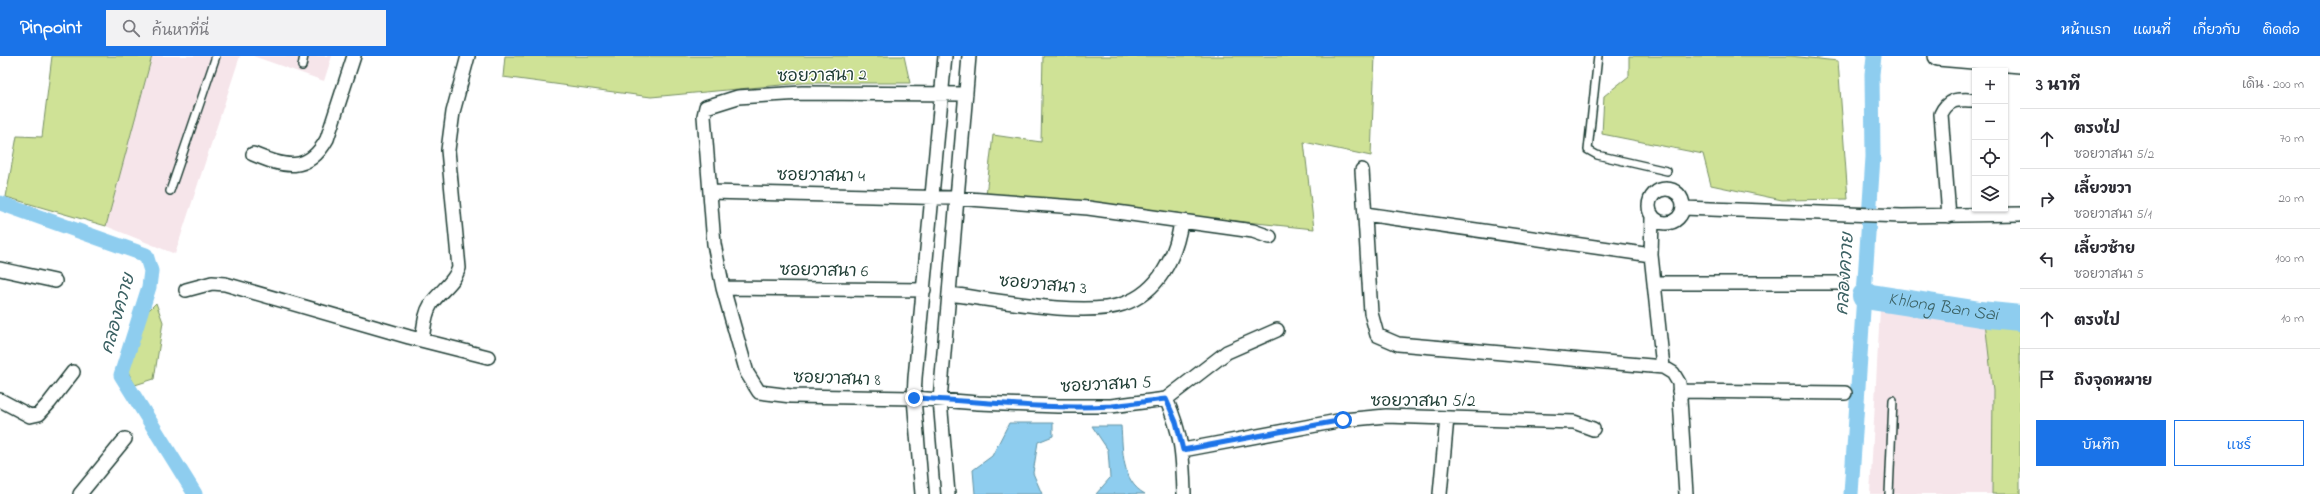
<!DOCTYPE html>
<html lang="th">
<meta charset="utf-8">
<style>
:root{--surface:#fff;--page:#f2f2f3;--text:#2b2b33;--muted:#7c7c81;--line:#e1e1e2;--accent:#1a73e8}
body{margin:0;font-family:"Indie Flower","Playpen Sans Thai",sans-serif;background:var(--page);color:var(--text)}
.controls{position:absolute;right:12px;top:12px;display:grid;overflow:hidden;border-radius:0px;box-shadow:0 1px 3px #0004}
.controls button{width:36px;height:36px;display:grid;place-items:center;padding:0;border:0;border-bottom:1px solid var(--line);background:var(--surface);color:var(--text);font:20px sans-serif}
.stop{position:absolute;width:12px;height:12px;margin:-9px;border:3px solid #1a73e8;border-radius:50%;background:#fff}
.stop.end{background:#1a73e8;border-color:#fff;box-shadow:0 1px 4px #0008}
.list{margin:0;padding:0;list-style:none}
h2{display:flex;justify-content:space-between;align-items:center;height:52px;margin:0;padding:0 16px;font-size:17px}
h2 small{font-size:13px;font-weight:400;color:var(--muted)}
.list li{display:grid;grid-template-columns:26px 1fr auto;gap:12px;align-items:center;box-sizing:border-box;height:60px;padding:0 16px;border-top:1px solid var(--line)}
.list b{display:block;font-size:15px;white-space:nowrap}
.list p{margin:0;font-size:13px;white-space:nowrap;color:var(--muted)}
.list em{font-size:13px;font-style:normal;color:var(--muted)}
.actions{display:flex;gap:8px;padding:12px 16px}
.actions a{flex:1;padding:9px 0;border:1px solid var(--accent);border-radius:0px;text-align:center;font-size:14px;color:var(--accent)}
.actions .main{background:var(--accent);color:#fff}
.icon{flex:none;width:22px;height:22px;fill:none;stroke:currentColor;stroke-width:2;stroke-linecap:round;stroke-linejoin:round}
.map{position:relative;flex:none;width:2020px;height:438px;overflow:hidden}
header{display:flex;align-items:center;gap:24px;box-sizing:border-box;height:56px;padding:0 20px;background:var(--accent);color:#fff}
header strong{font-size:19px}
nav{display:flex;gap:22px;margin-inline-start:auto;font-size:14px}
.search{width:280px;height:36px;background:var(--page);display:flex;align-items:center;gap:10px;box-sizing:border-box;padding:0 14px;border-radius:0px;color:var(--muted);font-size:15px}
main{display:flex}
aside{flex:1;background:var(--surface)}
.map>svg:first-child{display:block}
.built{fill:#f6e5ea}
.green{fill:#cfe296;stroke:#779065}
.water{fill:#8ecdef;stroke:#6293a4}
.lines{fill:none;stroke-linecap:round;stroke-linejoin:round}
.canal{stroke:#8ecdef;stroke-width:15}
.river{stroke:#8ecdef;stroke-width:26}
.lane-casing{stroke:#1f3d34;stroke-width:10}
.street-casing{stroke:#1f3d34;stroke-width:16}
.secondary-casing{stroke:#1f3d34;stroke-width:22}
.lane{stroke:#fff;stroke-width:7}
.street{stroke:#fff;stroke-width:13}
.secondary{stroke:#fff;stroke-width:19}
.route{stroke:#1a73e8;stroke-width:5}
.labels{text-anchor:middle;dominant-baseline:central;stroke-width:3;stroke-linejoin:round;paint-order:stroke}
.street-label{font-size:17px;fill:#1f3d34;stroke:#fff}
.water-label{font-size:18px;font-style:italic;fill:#3b6163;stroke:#fff}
</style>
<header>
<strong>Pinpoint</strong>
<div class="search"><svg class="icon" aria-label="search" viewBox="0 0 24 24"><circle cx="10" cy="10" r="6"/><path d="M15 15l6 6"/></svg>ค้นหาที่นี่</div>
<nav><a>หน้าแรก</a><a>แผนที่</a><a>เกี่ยวกับ</a><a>ติดต่อ</a></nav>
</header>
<main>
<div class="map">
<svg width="2020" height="438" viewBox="0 0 2020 438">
<rect width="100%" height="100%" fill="#fff"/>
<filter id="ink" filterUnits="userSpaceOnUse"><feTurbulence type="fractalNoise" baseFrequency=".025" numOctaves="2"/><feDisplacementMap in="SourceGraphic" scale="8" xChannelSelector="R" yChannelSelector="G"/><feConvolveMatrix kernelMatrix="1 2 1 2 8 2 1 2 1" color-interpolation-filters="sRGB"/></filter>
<g filter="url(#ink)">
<path class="built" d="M 152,0 L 240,0 L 175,198 L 106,170 Z
M 253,0 L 332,0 L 324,25 Z
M 1880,253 L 1985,266 L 1993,335 L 1992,438 L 1870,438 Z"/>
<path class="green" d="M 52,0 L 152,0 L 106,170 L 6,141 L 17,80 L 42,81 Z
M 505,0 L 904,0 L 910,27 L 803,27 L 651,41 L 503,21 Z
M 1043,0 L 1375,0 L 1371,100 L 1304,86 L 1314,173 L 986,139 L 993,79 L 1041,86 Z
M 1629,0 L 1790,0 L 1838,5 L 1848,143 L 1782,144 L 1711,129 L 1703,98 L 1602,78 L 1604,40 L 1629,20 Z
M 156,247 L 163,266 L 154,323 L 135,329 L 128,316 L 144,259 Z
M 1985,266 L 2020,270 L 2020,438 L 1992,438 L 1993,335 Z"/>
<path class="water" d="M 1009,367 L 1053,367 L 1053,380 L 1038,386 L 1033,417 L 1042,438 L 975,438 L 973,414 L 992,400 Z
M 1092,370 L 1121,370 C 1123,394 1121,425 1145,438 L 1096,438 L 1110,422 L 1108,394 Z"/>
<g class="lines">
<path class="canal" d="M 0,147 L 146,199 L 151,215 L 149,231 L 121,319 L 195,438
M 1851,438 L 1873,101 L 1872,18 L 1874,0"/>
<path class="river" id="s1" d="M 1865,240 L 1980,258 L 2020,262"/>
<g class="lane-casing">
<path id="lane" d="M 1598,0 L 1588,94 L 1597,99 L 1667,115
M 302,10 L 304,0
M 170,135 L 216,0
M 1889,438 L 1893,344"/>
</g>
<g class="street-casing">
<path id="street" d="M 966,38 L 802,37 L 738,41 L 706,51 L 704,60 L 714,188 L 723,232 L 747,317 L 759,336 L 791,340 L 914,342 L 978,347 L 1058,350 L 1111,350 L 1166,343 L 1227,296 L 1277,274
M 253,98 C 284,111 308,118 327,83 L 354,0
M 1362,114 L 1371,257 L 1377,279 L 1398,288 L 1663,311
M1649 150a17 17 0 1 1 34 0a17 17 0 1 1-34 0Z
M 710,136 L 956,142 L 1088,152 L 1253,175 L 1270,181
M 1683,152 L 1902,160 L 2020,158
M 1365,158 L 1651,199
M 1949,160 L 1941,58 C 1949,41 1959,44 1975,44
M 1652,161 L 1651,199 L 1663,311 L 1673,317 L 1679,327 L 1686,438
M 0,213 L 55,225
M 1654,227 L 1840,227
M 723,232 L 924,234
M 186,234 L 212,227 L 225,228 L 409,281 L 488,301
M 949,238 C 991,243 1085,262 1123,248 C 1159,236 1176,200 1181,166
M 422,284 C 424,273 424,259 431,248 C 440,235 454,227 459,212 L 448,94 L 453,56 L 468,0
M 1679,335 L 1845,337
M 1166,343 C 1182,378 1183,400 1184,438
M 0,344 L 30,360 L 39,358 L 49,347 L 73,316
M 1183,394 L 1343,364 L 1386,360 L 1574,366 L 1593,373
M 80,438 L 125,383
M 922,438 L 914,342 L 915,322 L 945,0
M 948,438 L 940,344 L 969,0
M 1440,438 L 1447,362"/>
</g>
<g class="secondary-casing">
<path id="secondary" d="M 1938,0 L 2020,7"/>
</g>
<use href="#lane" class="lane"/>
<use href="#street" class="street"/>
<use href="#secondary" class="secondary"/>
</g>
</g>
<g class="lines" filter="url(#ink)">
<path class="route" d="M 914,342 C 980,345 1046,354 1112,350 C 1130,348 1148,345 1166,343 L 1176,366 L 1183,394 L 1343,364"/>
</g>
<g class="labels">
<g class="street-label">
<text transform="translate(822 20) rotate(-1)">ซอยวาสนา 2</text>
<text transform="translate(821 120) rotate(1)">ซอยวาสนา 4</text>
<text transform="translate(824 215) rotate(1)">ซอยวาสนา 6</text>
<text transform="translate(1043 229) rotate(5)">ซอยวาสนา 3</text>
<text transform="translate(837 323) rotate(2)">ซอยวาสนา 8</text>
<text transform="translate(1106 329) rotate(-3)">ซอยวาสนา 5</text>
<text x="1423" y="345">ซอยวาสนา 5/2</text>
</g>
<g class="water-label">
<text transform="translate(1846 218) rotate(-86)">คลองควาย</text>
<text stroke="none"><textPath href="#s1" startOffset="79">Khlong Ban Sai</textPath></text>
<text transform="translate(119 258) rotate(-74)">คลองควาย</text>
</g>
</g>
</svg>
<div class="controls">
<button>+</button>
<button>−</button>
<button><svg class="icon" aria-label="locate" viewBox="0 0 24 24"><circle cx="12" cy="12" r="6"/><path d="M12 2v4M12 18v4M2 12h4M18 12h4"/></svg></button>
<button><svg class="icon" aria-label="layers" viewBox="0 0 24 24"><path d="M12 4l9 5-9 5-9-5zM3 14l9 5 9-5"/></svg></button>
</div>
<div class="stop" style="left:1343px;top:364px"></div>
<div class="stop end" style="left:914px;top:342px"></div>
</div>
<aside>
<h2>3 นาที<small>เดิน · 200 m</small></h2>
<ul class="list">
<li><svg class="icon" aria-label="ahead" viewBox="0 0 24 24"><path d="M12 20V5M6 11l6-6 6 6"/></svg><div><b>ตรงไป</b><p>ซอยวาสนา 5/2</p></div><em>70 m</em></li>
<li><svg class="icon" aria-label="right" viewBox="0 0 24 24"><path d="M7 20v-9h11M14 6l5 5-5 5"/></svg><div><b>เลี้ยวขวา</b><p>ซอยวาสนา 5/1</p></div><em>20 m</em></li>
<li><svg class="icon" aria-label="left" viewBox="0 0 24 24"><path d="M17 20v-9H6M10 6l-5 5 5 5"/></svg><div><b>เลี้ยวซ้าย</b><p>ซอยวาสนา 5</p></div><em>100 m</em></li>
<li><svg class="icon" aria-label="ahead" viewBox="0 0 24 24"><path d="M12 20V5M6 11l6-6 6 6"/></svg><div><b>ตรงไป</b></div><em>10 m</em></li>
<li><svg class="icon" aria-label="arrive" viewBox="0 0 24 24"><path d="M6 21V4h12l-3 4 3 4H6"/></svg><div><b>ถึงจุดหมาย</b></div></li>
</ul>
<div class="actions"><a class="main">บันทึก</a><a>แชร์</a></div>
</aside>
</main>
